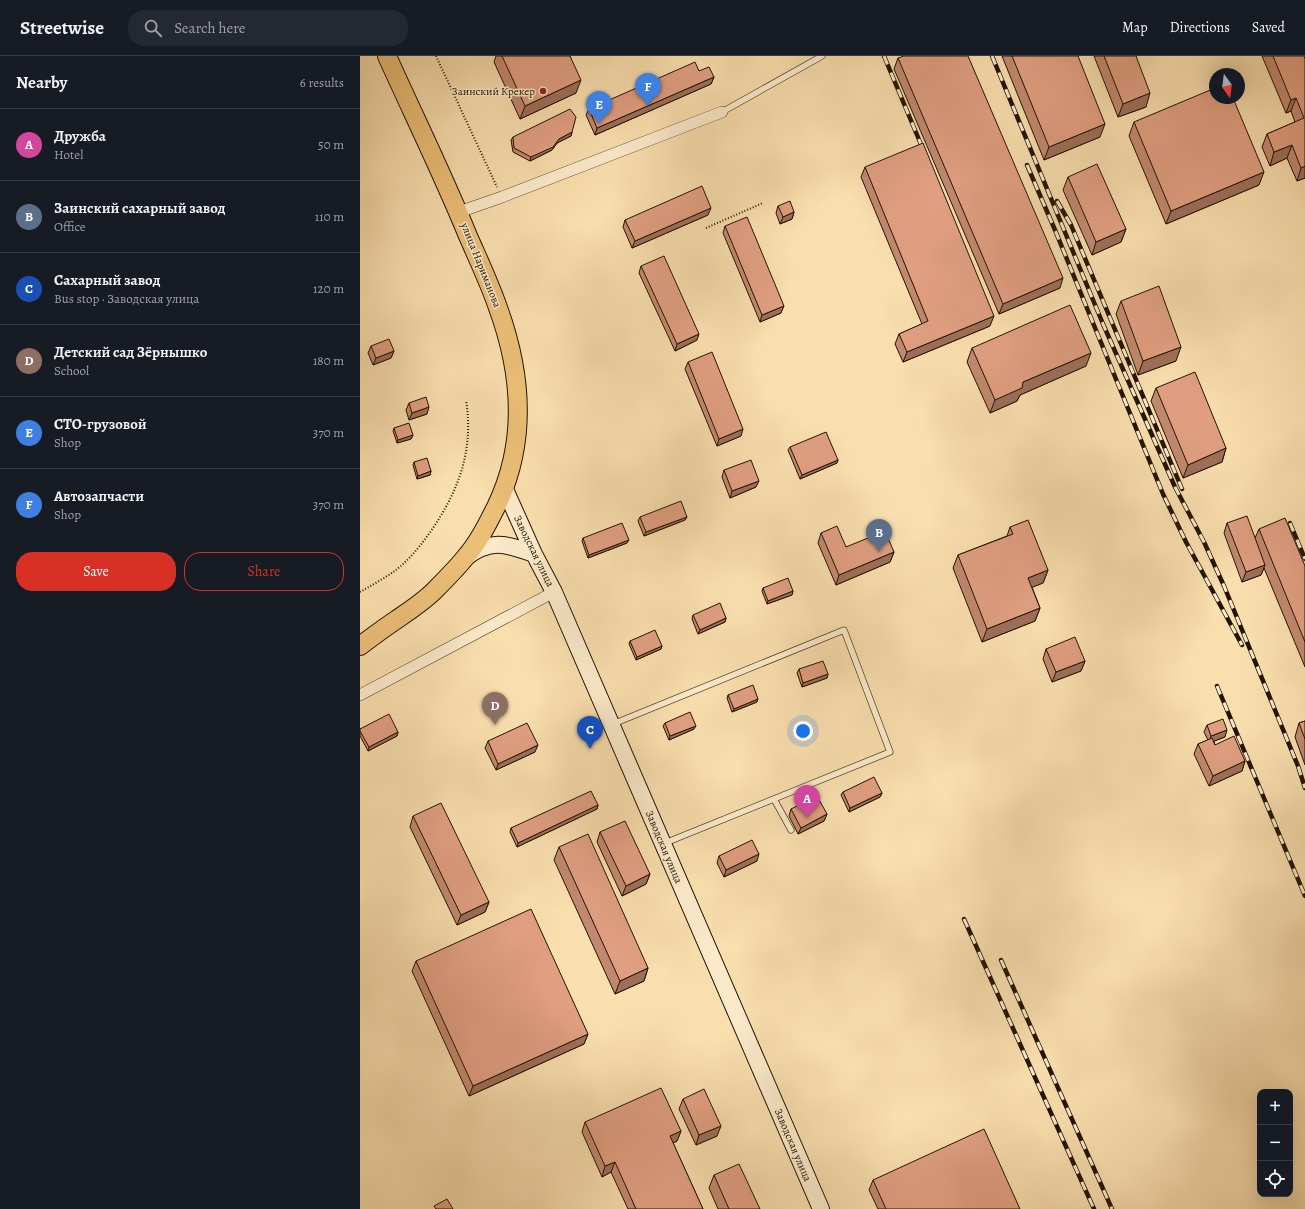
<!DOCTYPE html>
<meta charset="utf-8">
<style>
:root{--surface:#171b24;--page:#242831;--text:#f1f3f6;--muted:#9ea1a6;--line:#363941;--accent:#d93025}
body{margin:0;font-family:Alegreya,serif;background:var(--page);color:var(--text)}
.controls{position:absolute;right:12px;bottom:12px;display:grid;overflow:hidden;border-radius:8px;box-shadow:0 4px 16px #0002}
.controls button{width:36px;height:36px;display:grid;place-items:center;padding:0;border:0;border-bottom:1px solid var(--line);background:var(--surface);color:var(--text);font:20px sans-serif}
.compass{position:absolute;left:849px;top:12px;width:36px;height:36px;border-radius:50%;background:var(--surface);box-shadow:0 4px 16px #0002;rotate:166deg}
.you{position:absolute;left:443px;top:675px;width:14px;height:14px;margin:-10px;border:3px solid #fff;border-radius:50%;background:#1a73e8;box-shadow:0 0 0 6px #1a73e833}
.badge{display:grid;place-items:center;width:26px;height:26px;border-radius:50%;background:var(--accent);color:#fff;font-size:13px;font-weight:700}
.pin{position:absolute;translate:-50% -33px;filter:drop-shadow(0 1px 2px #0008)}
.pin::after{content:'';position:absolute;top:21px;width:14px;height:12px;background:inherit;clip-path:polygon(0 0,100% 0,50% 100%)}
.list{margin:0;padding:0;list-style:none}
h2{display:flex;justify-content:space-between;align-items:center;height:52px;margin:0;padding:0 16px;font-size:17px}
h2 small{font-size:13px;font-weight:400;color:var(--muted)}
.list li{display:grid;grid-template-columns:26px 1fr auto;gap:12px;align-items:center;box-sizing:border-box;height:72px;padding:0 16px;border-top:1px solid var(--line)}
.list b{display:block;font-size:15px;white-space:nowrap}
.list p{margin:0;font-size:13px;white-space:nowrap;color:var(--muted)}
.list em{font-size:13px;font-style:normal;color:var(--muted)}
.actions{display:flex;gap:8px;padding:12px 16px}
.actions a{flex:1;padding:9px 0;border:1px solid var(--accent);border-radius:16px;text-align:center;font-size:14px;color:var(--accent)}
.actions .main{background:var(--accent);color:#fff}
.icon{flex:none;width:22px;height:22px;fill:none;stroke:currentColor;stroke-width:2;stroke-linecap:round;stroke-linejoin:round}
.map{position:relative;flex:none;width:945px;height:1153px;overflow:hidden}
header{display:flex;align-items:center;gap:24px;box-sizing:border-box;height:56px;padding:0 20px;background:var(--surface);border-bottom:1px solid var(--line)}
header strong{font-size:19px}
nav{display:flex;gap:22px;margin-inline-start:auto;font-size:14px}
.search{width:280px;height:36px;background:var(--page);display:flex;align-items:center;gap:10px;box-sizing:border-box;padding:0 14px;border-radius:16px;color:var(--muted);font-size:15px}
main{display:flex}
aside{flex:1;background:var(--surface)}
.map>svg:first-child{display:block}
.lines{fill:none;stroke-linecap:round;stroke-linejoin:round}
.lane-casing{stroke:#58462c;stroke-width:7}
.street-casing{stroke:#58462c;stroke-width:12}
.secondary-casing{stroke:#221300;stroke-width:18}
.primary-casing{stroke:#221300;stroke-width:20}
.path{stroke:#221300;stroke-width:2;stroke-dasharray:1 2;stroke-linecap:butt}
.lane{stroke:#fbeaca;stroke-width:5.5}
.street{stroke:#fbeaca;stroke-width:11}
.secondary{stroke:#fbeaca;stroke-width:16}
.primary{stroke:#ecbf77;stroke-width:18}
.rail-casing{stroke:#221300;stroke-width:4.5}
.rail{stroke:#fbeaca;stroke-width:3;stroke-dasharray:9;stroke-linecap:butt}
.wall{fill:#c1896f;stroke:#221300}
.shaded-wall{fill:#9d6f5a;stroke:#221300}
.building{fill:#e09f81;stroke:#221300}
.poi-dot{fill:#8f2418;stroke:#fbeaca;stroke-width:1.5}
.labels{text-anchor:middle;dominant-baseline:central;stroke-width:3;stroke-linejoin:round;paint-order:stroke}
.poi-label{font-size:11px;fill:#221300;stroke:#fbeaca;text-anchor:end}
.street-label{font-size:11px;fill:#221300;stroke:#fbeaca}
</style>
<header>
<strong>Streetwise</strong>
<div class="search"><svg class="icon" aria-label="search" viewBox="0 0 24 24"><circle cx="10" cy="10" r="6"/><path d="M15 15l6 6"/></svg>Search here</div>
<nav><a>Map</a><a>Directions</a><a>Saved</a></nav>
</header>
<main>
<aside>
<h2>Nearby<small>6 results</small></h2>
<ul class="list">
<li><span class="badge" style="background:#d1479c">A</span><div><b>Дружба</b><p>Hotel</p></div><em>50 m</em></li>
<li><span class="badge" style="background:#5c6f8a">B</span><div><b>Заинский сахарный завод</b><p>Office</p></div><em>110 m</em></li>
<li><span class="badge" style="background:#1a4fb4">C</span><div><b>Сахарный завод</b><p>Bus stop · Заводская улица</p></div><em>120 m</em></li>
<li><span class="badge" style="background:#8d6e63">D</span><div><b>Детский сад Зёрнышко</b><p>School</p></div><em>180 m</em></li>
<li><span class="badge" style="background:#3f7fe0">E</span><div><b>СТО-грузовой</b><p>Shop</p></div><em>370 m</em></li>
<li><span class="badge" style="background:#3f7fe0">F</span><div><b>Автозапчасти</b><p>Shop</p></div><em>370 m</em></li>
</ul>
<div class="actions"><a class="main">Save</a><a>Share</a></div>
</aside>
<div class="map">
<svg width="945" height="1153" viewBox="0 0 945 1153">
<rect width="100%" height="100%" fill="#f9deae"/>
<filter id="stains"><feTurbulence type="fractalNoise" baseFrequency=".005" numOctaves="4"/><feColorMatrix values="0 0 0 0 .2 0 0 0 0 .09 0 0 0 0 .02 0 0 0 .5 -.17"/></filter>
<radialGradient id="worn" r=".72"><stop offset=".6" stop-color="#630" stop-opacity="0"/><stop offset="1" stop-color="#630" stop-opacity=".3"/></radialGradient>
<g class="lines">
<g class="lane-casing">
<path id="lane" d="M 362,56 L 462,0
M 253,668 L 484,574 L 530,696 L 305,787
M 414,743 L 431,774"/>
</g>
<g class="street-casing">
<path id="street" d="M 99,156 L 142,141 L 362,56
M 0,639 L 194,536"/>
</g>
<g class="secondary-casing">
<path id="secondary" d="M 144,431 L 174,498 L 194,536 L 461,1153
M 105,502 C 131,482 146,488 174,498"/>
</g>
<g class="primary-casing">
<path id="primary" d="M 0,590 C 12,581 24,572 36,564 C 49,555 63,546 74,535 C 84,525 95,514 104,503 C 118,487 127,469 136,451 C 168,385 162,316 137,249 C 129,226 118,203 108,180 C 83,119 54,60 27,0"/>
</g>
<path class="path" d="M 76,0 L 137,131
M 346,172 L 403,147
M 0,536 C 12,529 25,522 36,514 C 50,503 61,489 71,475 C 99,434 114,394 106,344"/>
<use href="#lane" class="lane"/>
<use href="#street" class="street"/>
<use href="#secondary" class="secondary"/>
<use href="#primary" class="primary"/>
<g class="rail-casing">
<path id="rail" d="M 524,0 L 565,98
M 632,0 L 743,268 L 815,431 L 844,486 L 864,530 L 938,710 L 945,732
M 667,109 L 695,174 L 803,438 L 826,486 L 882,589
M 697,145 L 711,169 L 822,433
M 930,467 L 945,503
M 857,630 L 945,840
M 604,863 L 734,1153
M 641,904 L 752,1153"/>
</g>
<use href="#rail" class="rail"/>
</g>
<path class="wall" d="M 136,0 L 210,0 L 216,37 L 160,63 L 134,6 Z
M 642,0 L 718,0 L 740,81 L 684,104 Z
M 734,0 L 776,0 L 786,51 L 758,61 Z
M 902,0 L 944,0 L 945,122 L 937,125 L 927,102 L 910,110 L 902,91 L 907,78 L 935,66 L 931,55 L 926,57 Z
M 538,2 L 700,232 L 639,258 L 534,13 Z
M 354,21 L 351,28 L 235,79 L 226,59 L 229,53 Z
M 774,66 L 899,129 L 806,168 L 769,80 Z
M 212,76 L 211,80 L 197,87 L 192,94 L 170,105 L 153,96 L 151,84 L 153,81 Z
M 505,111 L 630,270 L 543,306 L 535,288 L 539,278 L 562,268 L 501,121 Z
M 708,121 L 766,173 L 761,186 L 732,199 L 703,134 Z
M 418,150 L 434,156 L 432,163 L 420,168 L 416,157 Z
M 348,159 L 272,192 L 263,171 L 265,164 Z
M 365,170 L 421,257 L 400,266 L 363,177 Z
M 281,210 L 337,284 L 315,295 L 279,217 Z
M 761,245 L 816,305 L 778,319 L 756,258 Z
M 11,290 L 34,295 L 31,302 L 13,309 L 8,297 Z
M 612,292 L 726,310 L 660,339 L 657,345 L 630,357 L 607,306 Z
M 328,306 L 381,380 L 357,390 L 325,313 Z
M 796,332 L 866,392 L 862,406 L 823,422 L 791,345 Z
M 49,347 L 67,358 L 49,364 L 46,354 Z
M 34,372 L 53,379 L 51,383 L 37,387 L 33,375 Z
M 430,391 L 478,404 L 477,407 L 440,423 L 428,394 Z
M 54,406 L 71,415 L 70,419 L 57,423 L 53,409 Z
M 364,414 L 396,431 L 370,442 L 362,421 Z
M 280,461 L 327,461 L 325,464 L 284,480 L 278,465 Z
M 867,467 L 895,482 L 899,473 L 945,510 L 945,611 L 904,512 L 901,519 L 882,526 L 864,477 Z
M 650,471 L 688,514 L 683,527 L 672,531 L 680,552 L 675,565 L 622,586 L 593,512 L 598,499 L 647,480 Z
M 461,477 L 486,491 L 534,496 L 530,506 L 476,529 L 458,487 Z
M 223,482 L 267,487 L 228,502 L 222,485 Z
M 403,532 L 433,535 L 432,539 L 407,548 L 402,535 Z
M 333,559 L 366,562 L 365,566 L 338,578 L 332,563 Z
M 270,585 L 302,590 L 301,593 L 276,604 L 269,588 Z
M 686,593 L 725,605 L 721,615 L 692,626 L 683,603 Z
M 439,613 L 468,618 L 467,622 L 442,631 L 437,617 Z
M 368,639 L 397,646 L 372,656 L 367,642 Z
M 945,665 L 945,709 L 935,681 L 939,667 Z
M 305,667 L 334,673 L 309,684 L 303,670 Z
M 847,669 L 865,681 L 854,685 L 855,689 L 885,705 L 882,715 L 849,730 L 834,698 L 838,688 L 848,684 L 844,676 Z
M 0,673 L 38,676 L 37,680 L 8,695 L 0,680 Z
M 128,685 L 175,696 L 136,714 L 125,692 Z
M 483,736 L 522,737 L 520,741 L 489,756 L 481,739 Z
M 238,749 L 237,753 L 157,791 L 150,776 L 151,772 Z
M 431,753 L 467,758 L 464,765 L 438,778 L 429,760 Z
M 53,760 L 129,846 L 125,856 L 97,869 L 50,771 Z
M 240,776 L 290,818 L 286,828 L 262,840 L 237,786 Z
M 199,791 L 288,912 L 284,925 L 255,938 L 194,804 Z
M 359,800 L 397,805 L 364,821 L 357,807 Z
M 56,905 L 228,978 L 224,988 L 109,1040 L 52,915 Z
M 323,1043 L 357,1080 L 336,1089 L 319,1053 Z
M 225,1066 L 321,1075 L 317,1085 L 313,1087 L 343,1153 L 268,1153 L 251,1116 L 242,1121 L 222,1076 Z
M 354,1119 L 400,1153 L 358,1153 L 349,1132 Z
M 513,1124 L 660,1153 L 518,1153 L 509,1134 Z"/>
<path class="shaded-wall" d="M 354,21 L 351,28 L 235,79 L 237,72 Z
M 221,24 L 216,37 L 160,63 L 165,50 Z
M 790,37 L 786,51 L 758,61 L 763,48 Z
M 936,42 L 931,55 L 926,57 L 931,44 Z
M 745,68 L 740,81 L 684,104 L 689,91 Z
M 212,76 L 211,80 L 197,87 L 192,94 L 170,105 L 171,101 L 199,83 Z
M 932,89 L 927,102 L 910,110 L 914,96 Z
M 945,110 L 945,122 L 937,125 L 941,112 Z
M 904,116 L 899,129 L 806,168 L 811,155 Z
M 351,152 L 348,159 L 272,192 L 275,185 Z
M 434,156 L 432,163 L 420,168 L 423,161 Z
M 766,173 L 761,186 L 732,199 L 736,186 Z
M 703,222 L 700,232 L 639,258 L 643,248 Z
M 424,250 L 421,257 L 400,266 L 402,259 Z
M 634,260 L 630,270 L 543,306 L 547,296 Z
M 339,278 L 337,284 L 315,295 L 317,288 Z
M 821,291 L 816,305 L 778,319 L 783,305 Z
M 34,295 L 31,302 L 13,309 L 16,302 Z
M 731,297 L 726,310 L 660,339 L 657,345 L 630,357 L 635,344 L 663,326 Z
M 69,351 L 67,358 L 49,364 L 52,357 Z
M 383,373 L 381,380 L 357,390 L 359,383 Z
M 53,379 L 51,383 L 37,387 L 38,384 Z
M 866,392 L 862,406 L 823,422 L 828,409 Z
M 478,404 L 477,407 L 440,423 L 442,419 Z
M 71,415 L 70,419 L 57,423 L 58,420 Z
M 399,425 L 396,431 L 370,442 L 372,435 Z
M 327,461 L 325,464 L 284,480 L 286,476 Z
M 269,484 L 267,487 L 228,502 L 229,499 Z
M 534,496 L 530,506 L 476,529 L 479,519 Z
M 905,509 L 901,519 L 882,526 L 886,516 Z
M 688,514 L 683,527 L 663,535 L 668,522 Z
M 433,535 L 432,539 L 407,548 L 408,545 Z
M 680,552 L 675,565 L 622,586 L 627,573 Z
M 366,562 L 365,566 L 338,578 L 340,574 Z
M 302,590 L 301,593 L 276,604 L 277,601 Z
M 725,605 L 721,615 L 692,626 L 696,616 Z
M 468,618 L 467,622 L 442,631 L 443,627 Z
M 398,643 L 397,646 L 372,656 L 374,653 Z
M 336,670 L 334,673 L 309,684 L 310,680 Z
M 867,674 L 865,681 L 849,687 L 851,680 Z
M 38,676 L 37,680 L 8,695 L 9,691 Z
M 178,689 L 175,696 L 136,714 L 138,708 Z
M 885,705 L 882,715 L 849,730 L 853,720 Z
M 522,737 L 520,741 L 489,756 L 490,752 Z
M 238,749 L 237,753 L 157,791 L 158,787 Z
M 467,758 L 464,765 L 438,778 L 441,772 Z
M 399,798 L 397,805 L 364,821 L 366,814 Z
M 290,818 L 286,828 L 262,840 L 266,830 Z
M 129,846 L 125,856 L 97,869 L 101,859 Z
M 288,912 L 284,925 L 255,938 L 260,925 Z
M 228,978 L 224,988 L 109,1040 L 113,1030 Z
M 361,1070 L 357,1080 L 336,1089 L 339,1079 Z
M 321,1075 L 317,1085 L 307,1090 L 310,1080 Z
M 255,1106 L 251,1116 L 242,1121 L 245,1110 Z"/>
<path class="building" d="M 142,0 L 210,0 L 221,24 L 165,50 Z
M 544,0 L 608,0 L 703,222 L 643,248 L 538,2 Z
M 652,0 L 718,0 L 745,68 L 689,91 Z
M 744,0 L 776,0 L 790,37 L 763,48 Z
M 913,0 L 944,0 L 945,3 L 945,110 L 941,112 L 932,89 L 914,96 L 907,78 L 944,62 L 936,42 L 931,44 Z
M 335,6 L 339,15 L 349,11 L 354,21 L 237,72 L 229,53 Z
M 855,32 L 855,42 L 873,42 L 904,116 L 811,155 L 774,66 Z
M 210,53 L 216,61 L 212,76 L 199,83 L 193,91 L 171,101 L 154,92 L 153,81 Z
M 563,87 L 634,260 L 547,296 L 539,278 L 568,265 L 505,111 Z
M 737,108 L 766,173 L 736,186 L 708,121 Z
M 342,130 L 351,152 L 275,185 L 265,164 Z
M 430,145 L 434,156 L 423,161 L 418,150 Z
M 387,161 L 424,250 L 402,259 L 365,170 Z
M 304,200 L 339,278 L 317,288 L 281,210 Z
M 799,230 L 821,291 L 783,305 L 761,245 Z
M 710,249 L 731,297 L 663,326 L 662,332 L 635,344 L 612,292 Z
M 29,283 L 34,295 L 16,302 L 11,290 Z
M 352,296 L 383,373 L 359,383 L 328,306 Z
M 835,316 L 866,392 L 828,409 L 796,332 Z
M 66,341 L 69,351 L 52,357 L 49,347 Z
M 49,367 L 53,379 L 38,384 L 34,372 Z
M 466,376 L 478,404 L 442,419 L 430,391 Z
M 67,402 L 71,415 L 58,420 L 54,406 Z
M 391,404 L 399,425 L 372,435 L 364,414 Z
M 321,445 L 327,461 L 286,476 L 280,461 Z
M 887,460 L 905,509 L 886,516 L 867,467 Z
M 925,462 L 945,510 L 945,586 L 899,473 Z
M 668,464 L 688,514 L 668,522 L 680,552 L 627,573 L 598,499 L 653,478 L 650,471 Z
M 262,467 L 269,484 L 229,499 L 223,482 Z
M 477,470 L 486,491 L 525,475 L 534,496 L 479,519 L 461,477 Z
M 428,522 L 433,535 L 408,545 L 403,532 Z
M 360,547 L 366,562 L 340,574 L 333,559 Z
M 295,574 L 302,590 L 277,601 L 270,585 Z
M 715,581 L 725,605 L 696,616 L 686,593 Z
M 463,605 L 468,618 L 443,627 L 439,613 Z
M 393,629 L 398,643 L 374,653 L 368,639 Z
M 330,656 L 336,670 L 310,680 L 305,667 Z
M 29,658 L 38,676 L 9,691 L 0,675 L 0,673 Z
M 863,663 L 867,674 L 851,680 L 847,669 Z
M 945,665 L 945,683 L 939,667 Z
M 167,667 L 178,689 L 138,708 L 128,685 Z
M 874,680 L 885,705 L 853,720 L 838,688 L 852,682 L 855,689 Z
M 514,721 L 522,737 L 490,752 L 483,736 Z
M 231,735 L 238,749 L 158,787 L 151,772 Z
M 457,740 L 467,758 L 441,772 L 431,753 Z
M 81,747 L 129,846 L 101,859 L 53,760 Z
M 265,765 L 290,818 L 266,830 L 240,776 Z
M 228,778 L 288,912 L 260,925 L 199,791 Z
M 392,784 L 399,798 L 366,814 L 359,800 Z
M 171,853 L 228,978 L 113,1030 L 56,905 Z
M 301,1032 L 321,1075 L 310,1080 L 343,1153 L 276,1153 L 255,1106 L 245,1110 L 225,1066 Z
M 344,1033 L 361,1070 L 339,1079 L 323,1043 Z
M 624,1073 L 660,1153 L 526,1153 L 513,1124 Z
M 379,1108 L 400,1153 L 369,1153 L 354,1119 Z
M 87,1143 L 93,1153 L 76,1153 L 74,1150 Z"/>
<circle class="poi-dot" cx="183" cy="35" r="4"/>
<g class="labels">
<g class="poi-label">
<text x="175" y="35">Заинский Крекер</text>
</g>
<g class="street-label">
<text transform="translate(121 209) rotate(68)">улица Нариманова</text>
<text transform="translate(174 495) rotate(64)">Заводская улица</text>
<text transform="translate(304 791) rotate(67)">Заводская улица</text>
<text transform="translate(433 1089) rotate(67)">Заводская улица</text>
</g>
</g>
<rect width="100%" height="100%" filter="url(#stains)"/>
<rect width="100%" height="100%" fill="url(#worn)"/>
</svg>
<div class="controls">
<button>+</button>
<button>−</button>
<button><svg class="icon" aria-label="locate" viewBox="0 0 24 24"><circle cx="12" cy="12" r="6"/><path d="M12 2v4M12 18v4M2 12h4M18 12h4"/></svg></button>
</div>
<svg class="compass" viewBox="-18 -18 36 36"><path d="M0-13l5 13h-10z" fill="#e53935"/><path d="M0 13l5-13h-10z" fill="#9ea1a6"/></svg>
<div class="you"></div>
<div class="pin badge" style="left:447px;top:762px;background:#d1479c">A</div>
<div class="pin badge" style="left:519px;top:496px;background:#5c6f8a">B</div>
<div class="pin badge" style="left:230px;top:693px;background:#1a4fb4">C</div>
<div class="pin badge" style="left:135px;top:669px;background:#8d6e63">D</div>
<div class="pin badge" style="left:239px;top:68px;background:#3f7fe0">E</div>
<div class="pin badge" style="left:288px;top:50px;background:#3f7fe0">F</div>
</div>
</main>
